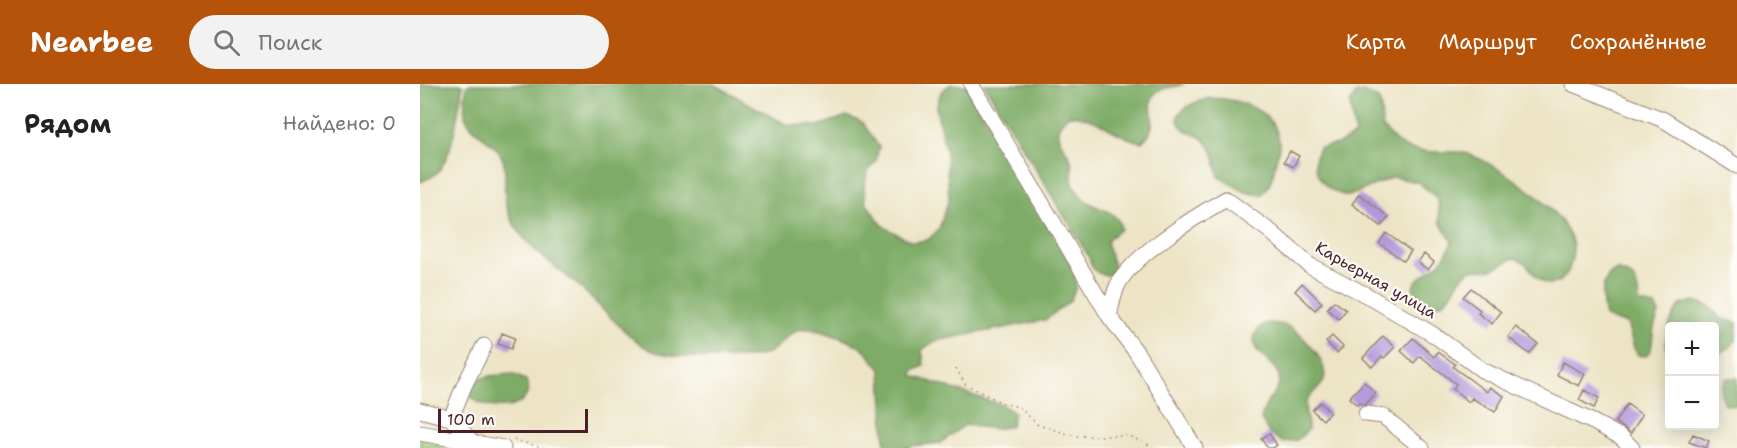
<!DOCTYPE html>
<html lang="ru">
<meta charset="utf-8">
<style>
:root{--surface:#fff;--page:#f2f2f2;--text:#222;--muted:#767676;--line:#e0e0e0;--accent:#b45309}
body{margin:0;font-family:"Shantell Sans",sans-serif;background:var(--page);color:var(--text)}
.controls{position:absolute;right:18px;bottom:18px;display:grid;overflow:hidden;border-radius:6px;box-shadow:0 3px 15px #0003}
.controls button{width:54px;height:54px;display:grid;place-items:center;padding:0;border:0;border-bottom:2px solid var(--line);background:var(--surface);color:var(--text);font:30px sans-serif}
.scale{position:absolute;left:18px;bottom:15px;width:150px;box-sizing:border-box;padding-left:6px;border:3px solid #4a1f2b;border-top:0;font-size:16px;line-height:21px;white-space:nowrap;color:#4a1f2b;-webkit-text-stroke:4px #fdfcf7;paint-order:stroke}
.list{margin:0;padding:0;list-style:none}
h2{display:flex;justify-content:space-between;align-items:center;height:78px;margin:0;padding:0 24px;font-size:26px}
h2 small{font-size:20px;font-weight:400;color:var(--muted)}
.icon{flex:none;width:33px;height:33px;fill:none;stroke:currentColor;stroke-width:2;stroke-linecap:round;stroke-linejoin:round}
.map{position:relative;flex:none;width:1317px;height:364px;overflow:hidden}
header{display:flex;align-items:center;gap:36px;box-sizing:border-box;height:84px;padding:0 30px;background:var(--accent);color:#fff}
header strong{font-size:28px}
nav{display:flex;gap:33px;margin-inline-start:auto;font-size:21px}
.search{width:420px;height:54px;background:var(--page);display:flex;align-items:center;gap:15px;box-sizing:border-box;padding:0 21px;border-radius:33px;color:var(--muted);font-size:22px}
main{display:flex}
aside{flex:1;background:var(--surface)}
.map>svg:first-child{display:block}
.green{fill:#9dc874;stroke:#747450;stroke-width:1.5}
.forest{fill:#7eac66;stroke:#646648;stroke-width:1.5}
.building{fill:#b098dc}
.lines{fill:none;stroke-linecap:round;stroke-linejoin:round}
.minor-casing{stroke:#9b8278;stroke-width:17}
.path{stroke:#9b8278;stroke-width:1.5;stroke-dasharray:1.5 4.5;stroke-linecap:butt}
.minor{stroke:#fff;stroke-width:15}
.labels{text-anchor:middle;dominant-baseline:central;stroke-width:4.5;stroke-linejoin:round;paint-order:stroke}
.street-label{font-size:16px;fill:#4a1f2b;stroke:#fdfcf7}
</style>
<header>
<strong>Nearbee</strong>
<div class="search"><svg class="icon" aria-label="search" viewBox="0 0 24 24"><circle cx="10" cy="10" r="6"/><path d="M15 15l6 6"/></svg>Поиск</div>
<nav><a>Карта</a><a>Маршрут</a><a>Сохранённые</a></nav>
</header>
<main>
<aside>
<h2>Рядом<small>Найдено: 0</small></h2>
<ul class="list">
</ul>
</aside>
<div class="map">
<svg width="1317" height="364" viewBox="0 0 1317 364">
<rect width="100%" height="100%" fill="#fdfcf7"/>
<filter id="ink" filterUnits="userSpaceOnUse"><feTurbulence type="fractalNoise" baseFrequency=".0167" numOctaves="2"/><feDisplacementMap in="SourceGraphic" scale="12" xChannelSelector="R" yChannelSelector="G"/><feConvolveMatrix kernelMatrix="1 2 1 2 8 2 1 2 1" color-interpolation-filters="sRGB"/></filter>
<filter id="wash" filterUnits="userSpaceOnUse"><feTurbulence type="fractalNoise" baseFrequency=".008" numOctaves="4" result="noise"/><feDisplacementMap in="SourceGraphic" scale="24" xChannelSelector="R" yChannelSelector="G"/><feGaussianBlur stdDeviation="1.35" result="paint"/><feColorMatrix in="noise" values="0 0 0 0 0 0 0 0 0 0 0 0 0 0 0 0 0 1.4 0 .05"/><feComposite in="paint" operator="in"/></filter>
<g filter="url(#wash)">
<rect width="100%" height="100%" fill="#ece4c5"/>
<path class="green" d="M 0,350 L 74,364 L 0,364 Z"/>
<path class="forest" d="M 0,0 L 43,0 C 38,25 34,77 13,92 C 9,94 4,96 0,98 Z
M 47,0 L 294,0 L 367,41 L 398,42 L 427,32 L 442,38 L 459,63 L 456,77 L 447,89 L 444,103 L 446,119 L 464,143 L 492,158 L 508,156 L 519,145 L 529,115 L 526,68 L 516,24 L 521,8 L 531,0 L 547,1 L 655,189 L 656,203 L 650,217 L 625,236 L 515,257 L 502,266 L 504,282 L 493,287 L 493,292 L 582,321 L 594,328 L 591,342 L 576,345 L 545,341 L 520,359 L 491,362 L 489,364 L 468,364 L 465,360 L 461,285 C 454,278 447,267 439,262 C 428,256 394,243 383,245 C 370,246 360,264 346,270 C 326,277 253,274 233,267 C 211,259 175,215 154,198 C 129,177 95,156 86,121 C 82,107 88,90 83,76 C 76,56 52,51 45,32 C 43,23 46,9 47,0 Z
M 564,0 L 764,0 C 755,4 744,2 737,8 C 722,19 744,43 721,58 C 692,52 682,33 649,31 C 626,49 644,59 651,76 C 656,92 645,97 663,114 C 676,127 698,124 701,145 L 689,154 L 687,161 L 695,185 L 689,191 C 676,191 671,185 669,173 Z
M 943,8 L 958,15 L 961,22 L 962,43 C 967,48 972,55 978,59 C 989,67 1008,68 1022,68 C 1029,68 1038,67 1045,69 C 1075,78 1154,130 1153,166 C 1152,177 1149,193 1138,198 C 1120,207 1114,185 1102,177 C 1099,175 1096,175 1093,174 C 1087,177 1079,183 1072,185 C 1063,187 1053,182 1045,190 C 1030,204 1035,221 1009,221 L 995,210 L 993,203 L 997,196 L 1021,178 L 1029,165 L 1032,157 L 1020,138 L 1018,115 L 998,98 L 973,93 L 929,112 C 906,109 887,87 899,64 L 921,59 L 935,51 L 930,20 L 936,9 Z
M 790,14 C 818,14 860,27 859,63 C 858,69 856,76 855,82 C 853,93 850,104 841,111 L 825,108 L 799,93 C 794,79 798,72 787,59 C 781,50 771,51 764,45 C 744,28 778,17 790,14 Z
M 1197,186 C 1219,194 1216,198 1220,219 L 1235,222 L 1239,229 L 1234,243 L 1231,266 L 1226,272 L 1218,271 L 1214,264 L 1207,239 L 1192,236 L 1185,232 C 1181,215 1179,194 1197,186 Z
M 1275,217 L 1289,222 L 1300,234 L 1317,239 C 1317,262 1314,261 1295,272 L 1294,243 L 1250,243 L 1249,274 C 1242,256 1249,237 1260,221 Z
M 850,239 C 855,239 860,240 865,241 C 881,248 909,277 904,296 C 901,305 889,309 886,318 C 883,326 889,337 888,346 L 877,356 L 862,358 L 849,349 L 841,335 C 842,330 844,325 846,321 C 850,312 862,304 859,292 C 855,276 826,269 836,249 C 839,242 843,240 850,239 Z
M 92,290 L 106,296 C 119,329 59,331 48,308 L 55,296 L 69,292 Z
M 1307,294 L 1317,294 L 1317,322 L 1305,320 C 1298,310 1299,302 1307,294 Z"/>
<g id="blocks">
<path class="building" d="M 870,67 L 879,72 L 873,83 L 864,78 Z
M 939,110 L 969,133 L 961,142 L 932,120 Z
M 966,149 L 991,167 L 984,177 L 959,159 Z
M 1004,170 L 1014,178 L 1008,186 L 998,178 Z
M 882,199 L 902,219 L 895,226 L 875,207 Z
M 1051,204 L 1081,228 L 1072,240 L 1058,229 L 1060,226 L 1043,213 Z
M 914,217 L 926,226 L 919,235 L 907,225 Z
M 1096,243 L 1118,260 L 1109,270 L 1088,253 Z
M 82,249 L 95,254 L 91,265 L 78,260 Z
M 912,252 L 923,263 L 917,269 L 906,258 Z
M 963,252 L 975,263 L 964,274 L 962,272 L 952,283 L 943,274 Z
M 993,254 L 1014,273 L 1018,268 L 1035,280 L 1033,283 L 1067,308 L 1070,303 L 1084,312 L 1075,328 L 1052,314 L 1049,318 L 1033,305 L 1036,300 L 1000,272 L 994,279 L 981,267 Z
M 1143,278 L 1165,290 L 1159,302 L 1137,291 Z
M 944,298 L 956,309 L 945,321 L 939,319 L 937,321 L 929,314 Z
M 1164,306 L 1179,314 L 1174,324 L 1159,316 Z
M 900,318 L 910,328 L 903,336 L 892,326 Z
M 1207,320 L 1222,331 L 1211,349 L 1195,338 Z
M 849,349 L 857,361 L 853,364 L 848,364 L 841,355 Z
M 1273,350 L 1289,357 L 1286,364 L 1269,358 Z"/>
</g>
</g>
<g filter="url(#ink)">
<use href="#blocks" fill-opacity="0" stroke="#9b8278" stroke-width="1.5"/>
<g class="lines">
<g class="minor-casing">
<path id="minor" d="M 551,0 L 689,232 L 717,269 L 775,364
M 1153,0 L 1244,36 L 1317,82
M 689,232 C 691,223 693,214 696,205 C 707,174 778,131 806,115 L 851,148 L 889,181 L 948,212 L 1014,251 L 1062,286 L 1173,338 L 1201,353 L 1212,364
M 0,326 L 31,334 L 51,357
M 946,330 L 963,332 L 1002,364
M 31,334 L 44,302 L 64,262
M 0,349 L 83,364"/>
</g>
<path class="path" d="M 536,284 L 545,300 L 582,319 L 599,323 L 618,341 L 655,352 L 708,352 L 726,359 L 733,364
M 94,356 L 125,364"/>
<use href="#minor" class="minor"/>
</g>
</g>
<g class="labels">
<g class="street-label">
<text transform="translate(956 196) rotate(30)">Карьерная улица</text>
</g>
</g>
</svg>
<div class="controls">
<button>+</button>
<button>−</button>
</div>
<div class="scale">100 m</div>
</div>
</main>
